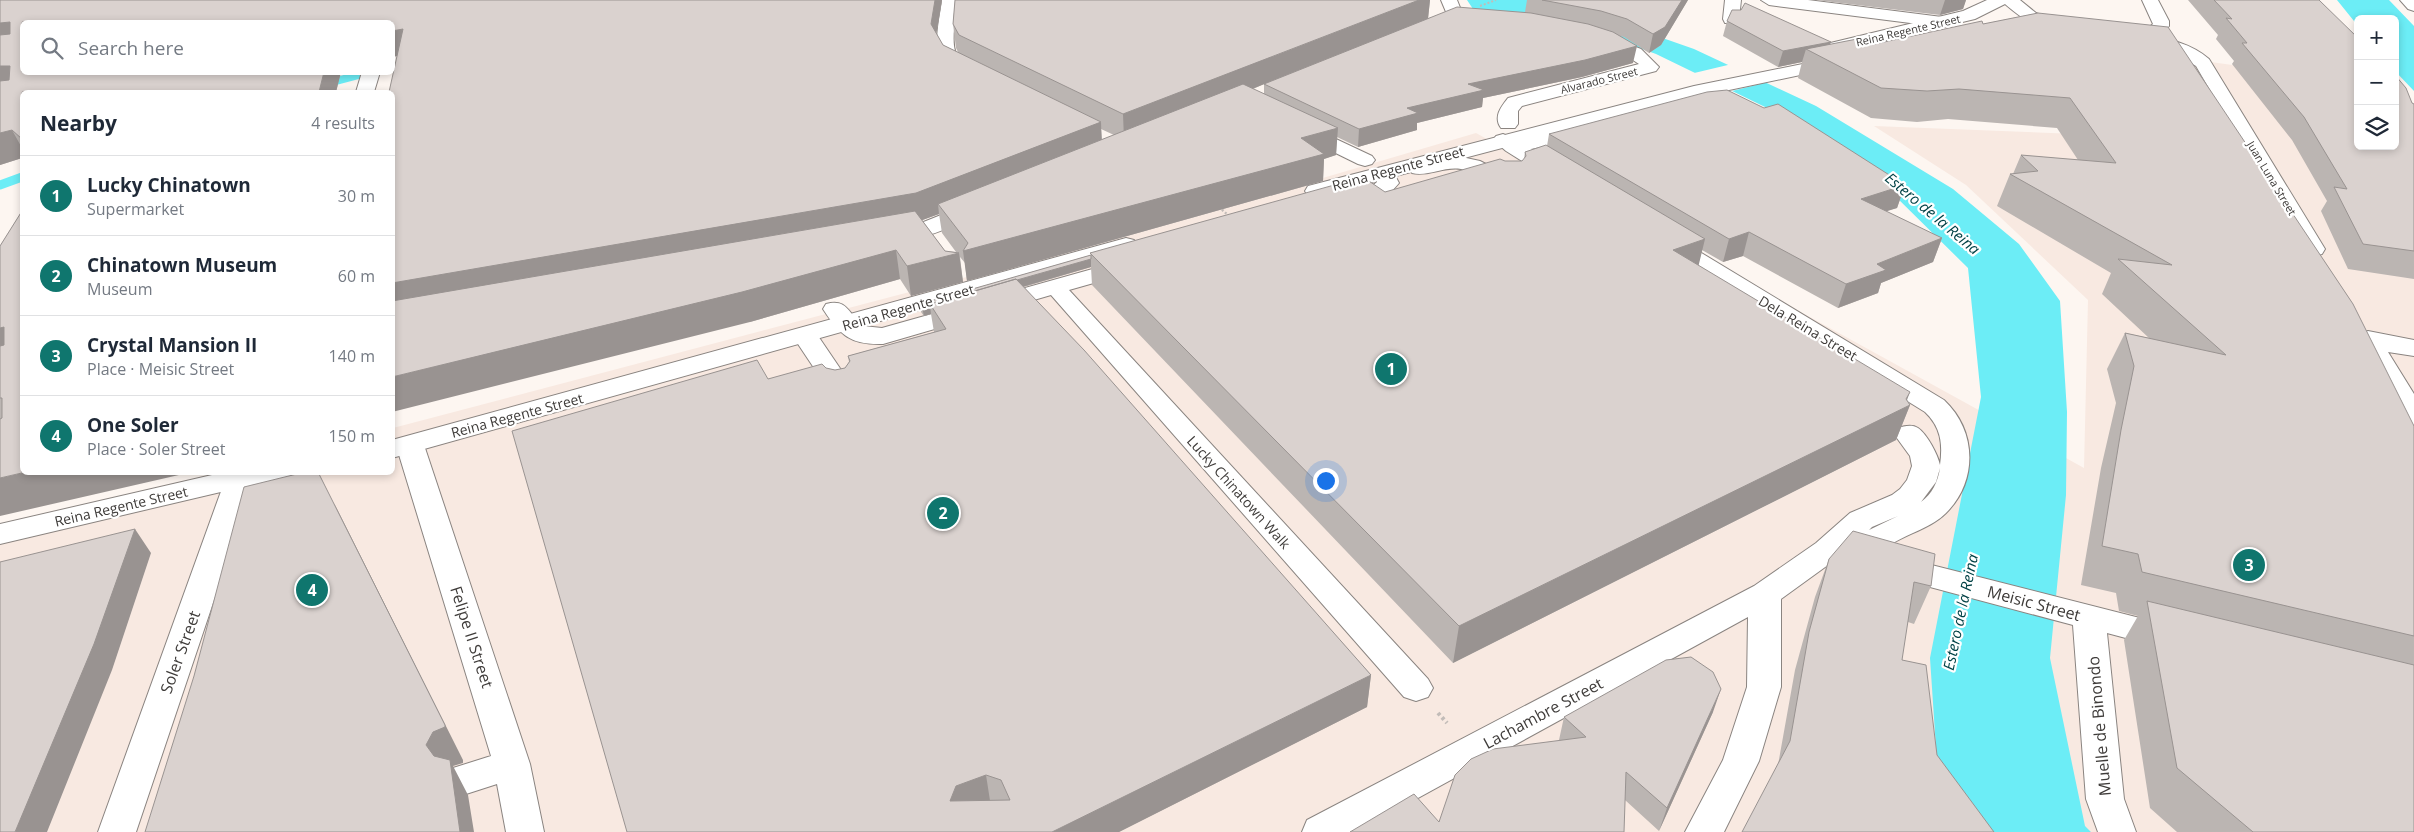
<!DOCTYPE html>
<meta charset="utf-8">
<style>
:root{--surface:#fff;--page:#f6f6f7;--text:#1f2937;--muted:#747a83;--line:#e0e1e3;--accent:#0f766e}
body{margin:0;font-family:"Open Sans",sans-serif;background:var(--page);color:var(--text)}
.controls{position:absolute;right:15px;top:15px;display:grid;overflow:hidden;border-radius:8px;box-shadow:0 2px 8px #0003}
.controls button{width:45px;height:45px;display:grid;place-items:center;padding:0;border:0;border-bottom:1px solid var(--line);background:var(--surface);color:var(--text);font:25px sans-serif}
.you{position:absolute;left:1325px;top:480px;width:18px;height:18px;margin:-12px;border:4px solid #fff;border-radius:50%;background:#1a73e8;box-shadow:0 0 0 8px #1a73e833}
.badge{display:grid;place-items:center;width:32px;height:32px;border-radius:50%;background:var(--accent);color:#fff;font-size:16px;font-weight:700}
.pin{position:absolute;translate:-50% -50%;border:2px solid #fff;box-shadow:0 1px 5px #0006}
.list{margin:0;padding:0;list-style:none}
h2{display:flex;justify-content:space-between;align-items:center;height:65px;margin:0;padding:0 20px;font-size:21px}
h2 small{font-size:16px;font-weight:400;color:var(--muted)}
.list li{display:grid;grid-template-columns:32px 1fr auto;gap:15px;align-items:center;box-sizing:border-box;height:80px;padding:0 20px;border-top:1px solid var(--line)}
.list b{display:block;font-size:19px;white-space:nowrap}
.list p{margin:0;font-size:16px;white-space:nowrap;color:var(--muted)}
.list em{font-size:16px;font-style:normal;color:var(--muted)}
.icon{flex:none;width:28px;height:28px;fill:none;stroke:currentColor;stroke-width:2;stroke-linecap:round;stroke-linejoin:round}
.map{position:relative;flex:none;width:2414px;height:832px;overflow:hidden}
.search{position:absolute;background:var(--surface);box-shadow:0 2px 8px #0003;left:20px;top:20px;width:375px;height:55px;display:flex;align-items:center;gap:12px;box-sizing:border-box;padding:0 18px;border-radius:8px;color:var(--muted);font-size:19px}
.panel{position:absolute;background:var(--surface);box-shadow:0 2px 8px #0003;left:20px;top:90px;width:375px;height:385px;border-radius:8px}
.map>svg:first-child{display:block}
.built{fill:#f8e9e1}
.water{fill:#6cedf6}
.pier{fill:#fdf6f1}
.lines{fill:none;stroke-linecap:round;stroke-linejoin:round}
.stream-far1{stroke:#6cedf6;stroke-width:8}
.stream{stroke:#6cedf6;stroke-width:9}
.river{fill:#6cedf6;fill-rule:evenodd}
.minor-casing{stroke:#8a8480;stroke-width:2}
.major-casing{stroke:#8a8480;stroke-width:2}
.path-far2{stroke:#c2bcb8;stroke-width:2;stroke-dasharray:2 2;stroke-linecap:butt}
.path-far1{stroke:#c2bcb8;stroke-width:2.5;stroke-dasharray:2 2;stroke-linecap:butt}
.path{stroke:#c2bcb8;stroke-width:4;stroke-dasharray:3 3;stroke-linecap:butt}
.minor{fill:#fff;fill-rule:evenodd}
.major{fill:#fff;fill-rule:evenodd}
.wall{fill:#bbb5b2;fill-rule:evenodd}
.shaded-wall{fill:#999391}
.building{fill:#dad2cf;stroke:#999391;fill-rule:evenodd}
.labels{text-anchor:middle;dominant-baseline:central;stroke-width:4.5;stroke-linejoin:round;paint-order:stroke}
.far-street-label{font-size:11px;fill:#3f3c3a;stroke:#fff}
.street-label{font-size:14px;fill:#3f3c3a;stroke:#fff}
.water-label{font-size:15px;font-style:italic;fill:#014145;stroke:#fff}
.near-street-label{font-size:16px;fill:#3f3c3a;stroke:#fff}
</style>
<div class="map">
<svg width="2414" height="832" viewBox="0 0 2414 832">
<rect width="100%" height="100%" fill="#fdf6f1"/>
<path class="built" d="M 2033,38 L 2358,82 L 2358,146 L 2395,146 L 2414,110 L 2414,832 L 0,832 L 0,531 L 224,473 L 392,472 L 393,428 L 1149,229 L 1476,133 L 2084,468 L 2088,300 L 1966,185 L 1874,126 L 2076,134 Z"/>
<path class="water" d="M 1506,0 L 1554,0 L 1694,49 L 1816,106 L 1953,189 L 2019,244 L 2060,301 L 2067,412 L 2066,495 L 2050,658 L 2085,826 L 2091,832 L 1974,832 L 1938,778 L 1930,658 L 1981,397 L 1968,268 L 1891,192 L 1798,123 L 1656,54 Z
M 2337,0 L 2389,0 L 2414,26 L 2414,91 L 2395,71 L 2395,19 L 2358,19 L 2358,26 Z"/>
<path class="pier" d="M 1732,64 L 1768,82 L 1728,92 L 1690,74 Z"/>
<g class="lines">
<path class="stream-far1" d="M 325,84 L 370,72"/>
<path class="stream" d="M 0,185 L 22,177"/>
<path class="river" d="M 1467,0 L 1545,0 L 1548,4 L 1542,13 L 1527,17 L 1473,9 Z"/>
<g class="minor-casing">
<path id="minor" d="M 942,0 L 958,0 C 957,16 947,49 961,61 C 966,65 973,65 977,71 L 974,75 C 967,77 962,75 955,72 C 928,59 939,25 942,0 Z
M 1441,0 L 1457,0 L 1463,15 L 1461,19 L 1449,19 Z
M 1725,0 L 1741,0 L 1739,19 L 1737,23 L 1725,23 L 1723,19 Z
M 1761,0 L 1808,0 L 1942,17 L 1948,18 L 1950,22 L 1948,26 L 1942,27 L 1769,5 Z
M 2400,0 L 2414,0 L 2414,11 L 2408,9 Z
M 1601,34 L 1641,49 L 1659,67 L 1656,71 L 1522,106 L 1518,111 L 1518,124 L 1515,128 L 1501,128 C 1493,117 1501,107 1508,98 L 1639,64 L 1622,53 L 1595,43 L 1592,39 L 1595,35 Z
M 2148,35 C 2170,39 2192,44 2209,59 L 2325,249 L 2322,254 L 2314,256 L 2306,254 L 2303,249 L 2196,66 L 2171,51 L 2142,44 L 2139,40 L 2142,36 Z
M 362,72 L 380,72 L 374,92 L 356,92 Z
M 1304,124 L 1372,156 L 1375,160 L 1372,164 L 1365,166 L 1358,164 L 1297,134 L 1294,130 L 1297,126 Z
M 1585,126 L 1592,128 L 1595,132 L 1592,136 L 1531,149 L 1563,170 L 1566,174 L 1563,178 L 1556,180 L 1549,178 L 1506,151 L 1493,140 L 1496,136 L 1503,134 L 1517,140 Z
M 1457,156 L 1480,161 L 1515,179 L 1518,184 L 1515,189 L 1507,190 C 1491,186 1478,172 1461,169 C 1444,166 1428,177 1412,173 L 1409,169 L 1412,165 Z
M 1385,168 L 1392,170 L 1399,183 C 1387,199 1359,213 1339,208 L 1336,203 C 1342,194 1365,193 1377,182 L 1375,174 L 1378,170 Z
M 976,201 L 984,203 L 987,208 L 984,213 C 956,224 913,247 883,240 L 880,235 L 883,230 L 921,223 Z
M 1667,235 L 1675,237 L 1944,400 C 1977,431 1978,481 1946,513 C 1932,527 1910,533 1893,543 C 1874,553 1864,569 1842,563 L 1839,557 L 1781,599 L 1781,687 L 1759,761 L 1724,832 L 1685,832 L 1723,760 L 1747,687 L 1748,617 L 1356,832 L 1302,832 L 1307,820 L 1754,586 L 1816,543 L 1850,513 L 1892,495 L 1900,489 L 1907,480 L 1912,466 L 1910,456 L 1894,434 L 1898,428 C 1904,426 1912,424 1918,428 C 1927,434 1938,455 1940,465 C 1943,444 1941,427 1925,412 L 1659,247 L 1656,242 L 1659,237 ZM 1940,468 C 1938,482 1932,494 1921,502 L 1936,482 ZM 1898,516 L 1869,530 L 1872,527 Z
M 1128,259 L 1136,261 L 1140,266 L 1136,271 L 1069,290 L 1428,679 L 1433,688 L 1428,697 L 1416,701 L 1404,697 L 1051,295 L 883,344 C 850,345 840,335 823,309 L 826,304 C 848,298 848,314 863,326 L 882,328 Z
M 805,327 L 814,330 L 854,389 L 850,395 L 841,397 L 832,395 L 792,335 L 796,330 Z
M 2368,331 L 2414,340 L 2414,356 L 2388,352 L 2414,394 L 2414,425 L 2404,423 L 2400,417 L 2356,341 L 2359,334 Z
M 410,436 L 420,439 L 424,445 L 530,764 L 544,832 L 506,832 L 497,784 L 466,794 L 453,790 L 447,779 L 453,768 L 491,756 L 396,445 L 400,439 Z
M 228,472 L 257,472 L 136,832 L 98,832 Z
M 1896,556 L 2179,628 L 2184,637 L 2179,646 L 2167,649 L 2107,633 L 2124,799 L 2136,832 L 2098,832 L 2086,799 L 2073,625 L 1885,575 L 1880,567 L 1885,559 Z"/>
</g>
<g class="major-casing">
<path id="major" d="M 1987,0 L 2020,0 L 2036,13 L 2065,25 L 2068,29 L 2065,33 C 2045,37 2019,16 2005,4 L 1975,19 L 1824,55 L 1818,54 L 1815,50 L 1818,46 L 1963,11 Z
M 2142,0 L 2158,0 L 2169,21 L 2169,26 C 2160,39 2135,44 2120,41 L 2117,37 L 2120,33 L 2147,29 L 2153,24 Z
M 1837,57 L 1843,58 L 1846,62 L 1843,66 L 1696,97 L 1316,197 L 1308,196 L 1305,191 L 1308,186 L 1694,86 Z
M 1126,238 L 1134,240 L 1137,245 L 1134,250 L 392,458 L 392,440 Z
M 225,472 L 293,472 L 289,479 L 242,487 L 0,544 L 0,524 Z"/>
</g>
<path class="path-far2" d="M 1480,6 L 1496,0"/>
<path class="path-far1" d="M 1219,207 L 1229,216"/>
<path class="path" d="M 1438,713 L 1447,723"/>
<use href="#minor" class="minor"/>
<use href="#major" class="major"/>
</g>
<path class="wall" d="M 0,0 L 942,0 L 936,33 L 943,45 L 958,52 L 956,48 L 953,24 L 955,0 L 1430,0 L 1428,18 L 1525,12 L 1527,0 L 1688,0 L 1661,45 L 1649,53 L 1624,37 L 1620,36 L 1633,63 L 1582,77 L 1483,98 L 1482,107 L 1417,123 L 1417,130 L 1358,147 L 1337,137 L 1336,155 L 1324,159 L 1323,181 L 967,281 L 965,263 L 960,257 L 963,282 L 911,296 L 900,279 L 750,322 L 397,56 L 392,57 L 392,22 L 22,22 L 22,72 L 341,72 L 336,92 L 22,92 L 22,158 L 0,165 ZM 1264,84 L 1264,94 L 1253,89 ZM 1101,129 L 1114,135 L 1102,140 ZM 939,214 L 942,233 L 956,252 L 945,251 L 922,220 Z
M 1816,0 L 1966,0 L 1963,9 L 1940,15 Z
M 2188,0 L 2319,0 L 2412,103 L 2414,104 L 2414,279 L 2348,269 L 2321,211 L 2327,201 L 2292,140 L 2232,64 L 2234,61 L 2216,39 L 2218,35 Z
M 2038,13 L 2414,426 L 2414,832 L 2177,832 L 2150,808 L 2124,640 L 2138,616 L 2119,611 L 2116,593 L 2081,585 L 2101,468 L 2116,403 L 2107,369 L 2125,333 L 2149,338 L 2102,294 L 2111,273 L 1997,206 L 2010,174 L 2013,174 L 2021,155 L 2078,160 L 2057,128 L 1948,119 L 1917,122 L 1871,118 L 1798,78 L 1802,62 L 1778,67 L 1723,36 L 1727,21 L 1830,44 L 1870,45 L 1983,24 Z
M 1549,134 L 1905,185 L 1897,208 L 1885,211 L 1942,238 L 1933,262 L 1881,283 L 1878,293 L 1838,308 L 1743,256 L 1723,262 L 1702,250 L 1698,265 L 1907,400 L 1910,405 L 1896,440 L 1453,663 L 1092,285 L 1091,267 L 1024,287 L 1371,675 L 1367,707 L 1119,832 L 627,832 L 768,379 L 826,368 L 835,370 L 845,368 L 849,362 L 848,356 L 934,332 L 931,314 L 924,316 L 921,312 L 920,304 L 1091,255 L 1090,253 L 1385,192 L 1505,161 L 1522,161 L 1524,159 L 1525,152 L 1547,146 Z
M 22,211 L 0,516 L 0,246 Z
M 1829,559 L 1931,586 L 1914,624 L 1908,622 L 1778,765 L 1795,670 L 1815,597 Z
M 1713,712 L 1659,831 L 1625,800 L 1439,822 L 1559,740 L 1564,717 Z"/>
<path class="shaded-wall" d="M 935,0 L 942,0 L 934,48 L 931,24 Z
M 1419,0 L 1430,0 L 1428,19 L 1124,140 L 1123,114 Z
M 1682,0 L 1688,0 L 1661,45 L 1649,53 L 1653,34 Z
M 1945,0 L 1966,0 L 1963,9 L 1940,15 Z
M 10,22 L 22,44 L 0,48 L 0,23 Z
M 403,29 L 412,53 L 392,57 L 392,31 Z
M 1831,42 L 1826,57 L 1806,49 L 1802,62 L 1778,67 L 1783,51 Z
M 1637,46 L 1633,63 L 1582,77 L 1483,98 L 1482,107 L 1417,123 L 1417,130 L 1358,147 L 1359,129 L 1407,108 L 1468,84 Z
M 0,66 L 10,66 L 24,91 L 0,93 Z
M 324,72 L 341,72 L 336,92 L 319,92 Z
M 1101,122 L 1102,149 L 938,204 L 939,214 L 920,221 L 392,315 L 392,283 Z
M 1338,128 L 1336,155 L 1324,159 L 1323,181 L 967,281 L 963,251 L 1301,138 Z
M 12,130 L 22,148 L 22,158 L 0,165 L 0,133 Z
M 1905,185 L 1897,208 L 1853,222 L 1861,199 Z
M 1749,232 L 1743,256 L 1723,262 L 1729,239 Z
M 1942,238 L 1933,262 L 1881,283 L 1878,293 L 1838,308 L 1846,284 L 1877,264 Z
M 1705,239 L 1697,272 L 1673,250 Z
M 896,250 L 900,279 L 750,322 L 392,412 L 392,377 Z
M 959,253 L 963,282 L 911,296 L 907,266 Z
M 1091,259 L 1091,267 L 935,312 L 931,305 Z
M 930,305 L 931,314 L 924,316 L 922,307 Z
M 4,327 L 22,356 L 0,361 L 0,328 Z
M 1910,392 L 1904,408 L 1910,405 L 1896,440 L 1453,663 L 1459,626 L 1906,399 Z
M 26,472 L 192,472 L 0,516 L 0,478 Z
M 334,503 L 463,760 L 463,763 L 453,766 L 468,795 L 474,832 L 460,832 L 445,780 L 426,745 Z
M 135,529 L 151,553 L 112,670 L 47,832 L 15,832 Z
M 1371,675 L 1367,707 L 1119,832 L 1052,832 Z
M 1721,689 L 1713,712 L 1659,831 L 1667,808 Z
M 986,775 L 991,807 L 950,801 L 956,786 Z"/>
<path class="building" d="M 0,0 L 935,0 L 931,24 L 943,45 L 1101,122 L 916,193 L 392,283 L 392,92 L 389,92 L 403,29 L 392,31 L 392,22 L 22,22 L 22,63 L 21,68 L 22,68 L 22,72 L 324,72 L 319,92 L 22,92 L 22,139 L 12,130 L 0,133 L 0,81 L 9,80 L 10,66 L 0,66 L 0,35 L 10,34 L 10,22 L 0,23 Z
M 955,0 L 1419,0 L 1123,114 L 959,35 L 953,24 Z
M 1542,0 L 1682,0 L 1665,27 L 1653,34 L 1627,19 L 1601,11 Z
M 2214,0 L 2319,0 L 2358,38 L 2358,146 L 2395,146 L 2395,75 L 2406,88 L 2412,103 L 2414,104 L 2414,251 L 2363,244 L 2334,187 L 2347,189 L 2304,117 L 2242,43 L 2247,43 L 2226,18 L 2232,19 Z
M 1745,3 L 1831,42 L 1783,51 L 1727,21 L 1732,10 L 1741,10 Z
M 1457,7 L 1531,13 L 1588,24 L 1613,32 L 1637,46 L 1585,60 L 1468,84 L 1484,90 L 1407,108 L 1418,113 L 1359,129 L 1264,84 Z
M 2038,13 L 2168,27 L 2353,304 L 2414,426 L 2414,636 L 2142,572 L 2138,554 L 2102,546 L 2121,430 L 2134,366 L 2125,333 L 2226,355 L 2118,259 L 2172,265 L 2010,174 L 2038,171 L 2021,155 L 2116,163 L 2070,98 L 1959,89 L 1927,91 L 1881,88 L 1806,49 L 1857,39 L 1870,45 L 1982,21 L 1983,24 Z
M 1243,84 L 1338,128 L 1301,138 L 1324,154 L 963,251 L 968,243 L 938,204 Z
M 1727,90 L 1764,108 L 1778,104 L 1905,185 L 1861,199 L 1942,238 L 1877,264 L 1886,270 L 1846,284 L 1749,232 L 1729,239 L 1549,134 L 1707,92 Z
M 1546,145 L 1705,239 L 1673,250 L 1910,392 L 1906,399 L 1910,405 L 1459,626 L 1090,253 L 1363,177 L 1385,192 L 1500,159 L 1505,161 L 1522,161 L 1526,156 L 1525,152 Z
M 22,211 L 22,472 L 26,472 L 0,478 L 0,419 L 2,418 L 2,398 L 0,398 L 0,346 L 4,345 L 4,327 L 0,328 L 0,246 Z
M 915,211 L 945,251 L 959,253 L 907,266 L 896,250 L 742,292 L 392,377 L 392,301 Z
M 1091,255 L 1091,259 L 1017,280 L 1016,279 L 930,304 L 930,305 L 922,307 L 920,304 Z
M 1016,279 L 1084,350 L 1371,675 L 1052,832 L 627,832 L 512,431 L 757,360 L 768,379 L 822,364 L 826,368 L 835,370 L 845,368 L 850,361 L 848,356 L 946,329 L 930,304 ZM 986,775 L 1001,780 L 1010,800 L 950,801 L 956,786 Z
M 305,472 L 318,472 L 445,725 L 445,727 L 433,732 L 426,745 L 434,756 L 450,760 L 460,832 L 145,832 L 194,676 L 244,487 Z
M 135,529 L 94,644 L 15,832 L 0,832 L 0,562 Z
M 1853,531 L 1935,554 L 1931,586 L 1914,582 L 1902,660 L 1926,665 L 1937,755 L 1994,832 L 1742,832 L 1790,741 L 1809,632 L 1829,559 Z
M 2147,601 L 2414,665 L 2414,832 L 2253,832 L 2177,768 Z
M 1691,657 L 1713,672 L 1721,689 L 1667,808 L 1626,772 L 1624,832 L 1350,832 L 1414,794 L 1439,822 L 1455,775 L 1471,759 L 1493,749 L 1586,737 L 1564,717 L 1666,660 Z"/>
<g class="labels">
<g class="far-street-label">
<text transform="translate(1908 30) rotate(-13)">Reina Regente Street</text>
<text transform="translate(1599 80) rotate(-14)">Alvarado Street</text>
<text transform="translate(2272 178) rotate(59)">Juan Luna Street</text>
</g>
<g class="street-label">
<text transform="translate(1398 168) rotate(-15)">Reina Regente Street</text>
<text transform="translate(908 307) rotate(-16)">Reina Regente Street</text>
<text transform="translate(1808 328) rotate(31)">Dela Reina Street</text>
<text transform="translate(517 415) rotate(-15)">Reina Regente Street</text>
<text transform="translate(1239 492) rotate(48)">Lucky Chinatown Walk</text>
<text transform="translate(121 506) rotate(-13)">Reina Regente Street</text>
</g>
<g class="water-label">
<text transform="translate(1933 213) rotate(40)">Estero de la Reina</text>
<text transform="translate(1960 612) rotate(-78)">Estero de la Reina</text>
</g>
<g class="near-street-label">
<text transform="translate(2034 603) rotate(15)">Meisic Street</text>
<text transform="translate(472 637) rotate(72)">Felipe II Street</text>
<text transform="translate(180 652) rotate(-70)">Soler Street</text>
<text transform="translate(1543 713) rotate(-28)">Lachambre Street</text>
<text transform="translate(2099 726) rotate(-95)">Muelle de Binondo</text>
</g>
</g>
</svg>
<div class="controls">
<button>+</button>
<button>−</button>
<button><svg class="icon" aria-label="layers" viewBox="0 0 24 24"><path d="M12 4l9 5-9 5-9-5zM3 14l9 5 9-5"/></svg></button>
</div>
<div class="you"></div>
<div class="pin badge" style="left:1391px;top:369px">1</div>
<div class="pin badge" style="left:943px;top:513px">2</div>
<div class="pin badge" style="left:2249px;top:565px">3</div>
<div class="pin badge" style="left:312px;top:590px">4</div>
<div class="search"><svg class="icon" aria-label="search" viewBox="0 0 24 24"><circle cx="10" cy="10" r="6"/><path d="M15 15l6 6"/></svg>Search here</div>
<section class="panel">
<h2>Nearby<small>4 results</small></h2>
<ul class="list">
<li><span class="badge">1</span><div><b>Lucky Chinatown</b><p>Supermarket</p></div><em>30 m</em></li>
<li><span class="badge">2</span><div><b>Chinatown Museum</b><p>Museum</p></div><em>60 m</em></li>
<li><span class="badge">3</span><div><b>Crystal Mansion II</b><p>Place · Meisic Street</p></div><em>140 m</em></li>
<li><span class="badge">4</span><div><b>One Soler</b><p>Place · Soler Street</p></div><em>150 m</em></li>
</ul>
</section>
</div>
